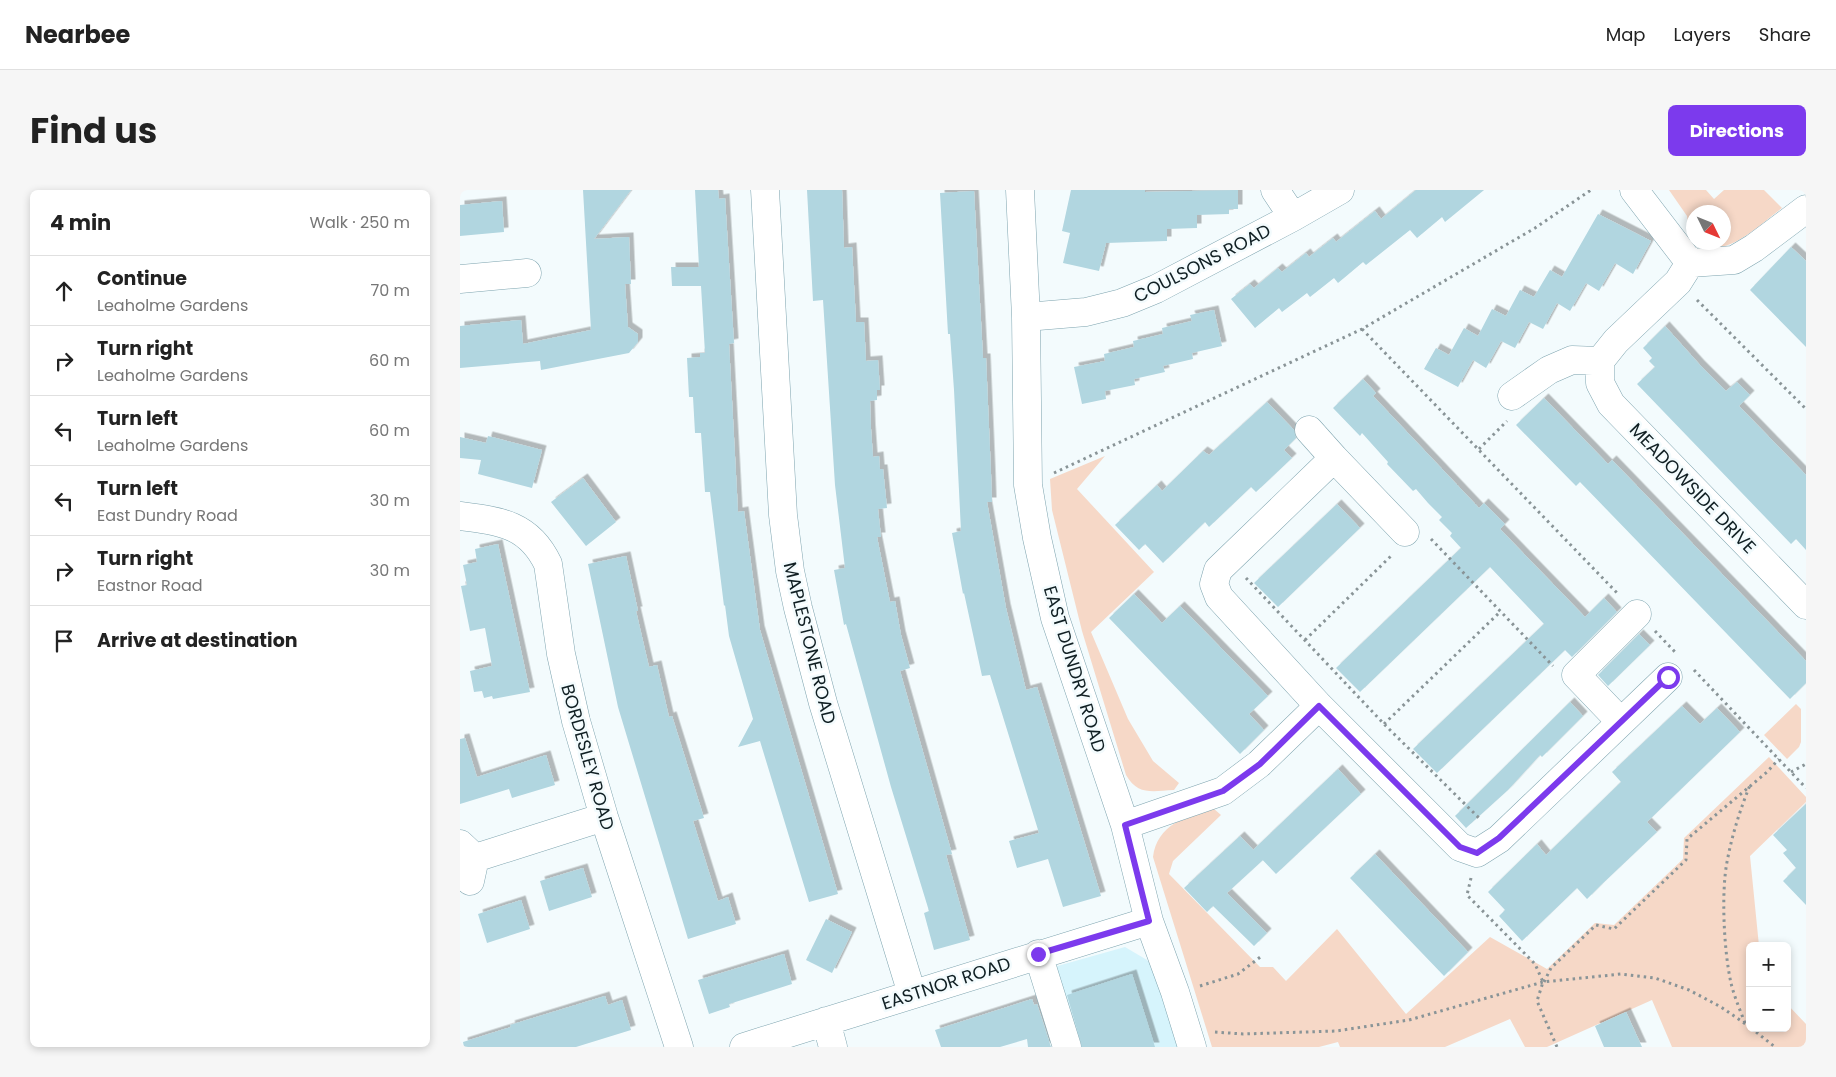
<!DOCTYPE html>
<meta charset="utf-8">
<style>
:root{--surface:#fff;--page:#f6f6f6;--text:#222;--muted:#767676;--line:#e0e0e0;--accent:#7c3aed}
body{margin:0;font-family:Poppins,sans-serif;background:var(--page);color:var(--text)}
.controls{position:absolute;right:15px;bottom:15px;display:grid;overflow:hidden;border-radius:8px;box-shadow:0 2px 8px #0003}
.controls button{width:45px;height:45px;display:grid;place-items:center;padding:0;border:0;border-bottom:1px solid var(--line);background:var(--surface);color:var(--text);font:25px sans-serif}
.compass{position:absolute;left:1226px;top:15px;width:45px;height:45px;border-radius:50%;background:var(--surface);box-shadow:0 2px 8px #0003;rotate:133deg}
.stop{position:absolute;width:15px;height:15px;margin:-11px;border:4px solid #7c3aed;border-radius:50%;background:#fff}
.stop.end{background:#7c3aed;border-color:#fff;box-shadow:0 1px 5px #0008}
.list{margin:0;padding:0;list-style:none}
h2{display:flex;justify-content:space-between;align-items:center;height:65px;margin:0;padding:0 20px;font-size:21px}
h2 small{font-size:16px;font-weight:400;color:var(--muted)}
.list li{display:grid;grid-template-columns:32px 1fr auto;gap:15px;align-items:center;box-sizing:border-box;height:70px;padding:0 20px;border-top:1px solid var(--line)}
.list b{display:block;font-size:19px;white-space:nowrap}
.list p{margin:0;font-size:16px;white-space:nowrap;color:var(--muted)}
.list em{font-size:16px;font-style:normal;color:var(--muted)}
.icon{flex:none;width:28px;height:28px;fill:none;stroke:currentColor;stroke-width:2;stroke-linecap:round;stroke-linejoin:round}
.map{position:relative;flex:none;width:1346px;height:857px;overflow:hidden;border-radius:8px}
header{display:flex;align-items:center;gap:30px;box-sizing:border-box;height:70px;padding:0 25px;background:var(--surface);border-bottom:1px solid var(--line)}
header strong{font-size:24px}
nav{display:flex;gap:28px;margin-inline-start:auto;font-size:18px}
.intro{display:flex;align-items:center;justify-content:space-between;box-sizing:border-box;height:120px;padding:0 30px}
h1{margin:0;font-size:35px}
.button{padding:12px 22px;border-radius:8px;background:var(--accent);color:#fff;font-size:18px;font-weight:700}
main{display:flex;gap:30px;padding:0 30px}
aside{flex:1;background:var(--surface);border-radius:8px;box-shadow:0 2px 8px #0003}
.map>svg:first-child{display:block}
.built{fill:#d6f4fc}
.green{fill:#f6d8c7}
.building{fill:#b1d6e0;filter:url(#shadow)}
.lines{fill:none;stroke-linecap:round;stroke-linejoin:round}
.minor-casing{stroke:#7ea4af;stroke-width:29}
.path{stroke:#899497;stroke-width:3;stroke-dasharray:2.5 4;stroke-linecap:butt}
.minor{stroke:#fff;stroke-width:28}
.route{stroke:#7c3aed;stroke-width:6}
.labels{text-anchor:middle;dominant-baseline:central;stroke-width:5;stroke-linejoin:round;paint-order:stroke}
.street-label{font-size:18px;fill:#101f23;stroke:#f3fbfd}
</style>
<header>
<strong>Nearbee</strong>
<nav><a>Map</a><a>Layers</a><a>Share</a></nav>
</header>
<div class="intro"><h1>Find us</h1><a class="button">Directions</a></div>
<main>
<aside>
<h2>4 min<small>Walk · 250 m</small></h2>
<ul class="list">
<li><svg class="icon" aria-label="ahead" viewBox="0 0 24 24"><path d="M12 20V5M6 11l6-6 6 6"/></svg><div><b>Continue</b><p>Leaholme Gardens</p></div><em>70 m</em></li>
<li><svg class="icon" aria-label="right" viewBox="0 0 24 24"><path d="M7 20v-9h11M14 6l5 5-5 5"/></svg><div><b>Turn right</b><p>Leaholme Gardens</p></div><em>60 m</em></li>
<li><svg class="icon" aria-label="left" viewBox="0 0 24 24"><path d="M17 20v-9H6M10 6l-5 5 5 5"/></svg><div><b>Turn left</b><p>Leaholme Gardens</p></div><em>60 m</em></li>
<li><svg class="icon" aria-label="left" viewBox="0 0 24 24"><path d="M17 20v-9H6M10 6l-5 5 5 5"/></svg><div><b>Turn left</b><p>East Dundry Road</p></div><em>30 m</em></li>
<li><svg class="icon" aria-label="right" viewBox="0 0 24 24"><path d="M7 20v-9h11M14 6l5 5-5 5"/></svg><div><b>Turn right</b><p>Eastnor Road</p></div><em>30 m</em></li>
<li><svg class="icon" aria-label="arrive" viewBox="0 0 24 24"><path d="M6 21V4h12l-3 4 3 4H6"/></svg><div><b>Arrive at destination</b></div></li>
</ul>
</aside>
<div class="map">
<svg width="1346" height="857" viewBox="0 0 1346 857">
<defs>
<filter id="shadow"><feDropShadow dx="4.5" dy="-4.5" stdDeviation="0" flood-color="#0004"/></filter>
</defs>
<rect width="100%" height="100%" fill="#f3fbfd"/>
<path class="built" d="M 665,757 L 687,770 L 696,782 L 721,857 L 597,857 L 576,782 Z"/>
<path class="green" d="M 1209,0 L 1246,0 L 1254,9 L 1264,0 L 1304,0 L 1322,18 C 1300,34 1264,72 1235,53 L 1264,52 L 1264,22 L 1234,22 L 1233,51 L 1229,43 L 1227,26 Z
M 645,266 L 617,299 L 694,382 L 631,442 L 668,529 L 693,571 L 719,593 L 714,600 C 693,601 678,606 666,585 L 622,441 L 592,320 L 590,289 Z
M 1336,514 L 1341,519 L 1341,552 L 1339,557 L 1327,569 L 1304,545 Z
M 1309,567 L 1346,607 L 1346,612 L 1290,666 L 1299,756 L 1290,756 L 1290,838 L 1327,838 L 1327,814 L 1346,834 L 1346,857 L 1212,857 L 1192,810 L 1087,857 L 1065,857 L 1050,829 L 985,857 L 880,857 L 878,852 L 859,857 L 752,857 L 693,667 C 697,635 726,626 753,618 L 761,625 L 713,671 L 709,684 L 800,777 L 813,777 L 826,791 L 877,739 L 946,824 L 1030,747 L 1087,779 L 1135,733 L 1154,735 L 1223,669 L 1224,648 Z"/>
<path class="building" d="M 123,0 L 171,0 L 134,49 L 169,47 L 171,94 L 165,94 L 168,137 L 178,144 L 178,152 L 169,163 L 81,180 L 80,171 L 0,178 L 0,136 L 61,130 L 63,154 L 131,140 Z
M 235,0 L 258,0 L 259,9 L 265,8 L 274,153 L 269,154 L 278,322 L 284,321 L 300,440 L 378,704 L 349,712 L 300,551 L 278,557 L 293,529 L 269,446 L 265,415 L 264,416 L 250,302 L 245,302 L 241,243 L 235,243 L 233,207 L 229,207 L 227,168 L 240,167 L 240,163 L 245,163 L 241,96 L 212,96 L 211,77 L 239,77 Z
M 347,0 L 382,0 L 384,58 L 392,57 L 396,132 L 404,132 L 406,171 L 418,170 L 420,200 L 417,200 L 417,210 L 410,211 L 411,239 L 413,267 L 419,266 L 420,279 L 423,279 L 427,318 L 418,319 L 421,347 L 417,347 L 430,412 L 435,411 L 441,445 L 450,478 L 440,481 L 492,664 L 486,665 L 510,750 L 474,760 L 464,723 L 469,721 L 431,597 L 386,434 L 384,435 L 374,380 L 385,378 L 375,295 L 363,110 L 353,111 Z
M 611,0 L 685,0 L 685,2 L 778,0 L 778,19 L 769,19 L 769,24 L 737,25 L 737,38 L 707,39 L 707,51 L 646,53 L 639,81 L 603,73 L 610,43 L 602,41 Z
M 956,0 L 1024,0 L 985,32 L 982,27 L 957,48 L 950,40 L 906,75 L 903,72 L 878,93 L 874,88 L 850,107 L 847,103 L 822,122 L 819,118 L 795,138 L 771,109 L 790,94 L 794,98 L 818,78 L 822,82 L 846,63 L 849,67 L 873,48 L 876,52 L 915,21 L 921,29 Z
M 514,1 L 523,168 L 526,168 L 531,284 L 532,312 L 527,312 L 546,418 L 566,500 L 577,497 L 641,706 L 603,717 L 588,669 L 557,678 L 549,651 L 579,643 L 530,485 L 522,486 L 504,403 L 503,404 L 492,343 L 501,341 L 494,200 L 490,144 L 488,144 L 480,3 Z
M 42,11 L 44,42 L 0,46 L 0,15 Z
M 1138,24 L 1191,51 L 1173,84 L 1155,73 L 1139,101 L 1126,93 L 1110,121 L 1097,113 L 1083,139 L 1069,132 L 1055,158 L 1041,151 L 1026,178 L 1013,170 L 998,197 L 964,179 L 976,158 L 989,165 L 1004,138 L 1018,146 L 1032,119 L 1046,126 L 1060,100 L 1074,107 L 1090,80 L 1102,87 Z
M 1331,57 L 1346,71 L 1346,157 L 1290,100 Z
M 754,120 L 762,156 L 732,163 L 733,169 L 703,176 L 705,182 L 674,189 L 675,195 L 645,201 L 646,209 L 622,214 L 614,177 L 645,171 L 644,164 L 674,157 L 673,151 L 703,144 L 702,138 L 732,131 L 730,125 Z
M 1205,136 L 1240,175 L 1266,201 L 1277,192 L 1290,205 L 1279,216 L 1346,285 L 1346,360 L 1336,349 L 1331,354 L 1177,194 L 1195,177 L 1189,171 L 1192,168 L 1183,158 Z
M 903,189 L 916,203 L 913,206 L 1019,318 L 1024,313 L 1045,334 L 1040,339 L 1125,427 L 1144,408 L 1157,422 L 1112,467 L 1105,460 L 977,583 L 953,559 L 1084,434 L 1030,377 L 900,502 L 876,478 L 1001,358 L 990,346 L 992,343 L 979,330 L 982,327 L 968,313 L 956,299 L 953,301 L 927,274 L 928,272 L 902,243 L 900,246 L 873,218 Z
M 1084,208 L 1148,274 L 1152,270 L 1346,471 L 1346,493 L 1330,509 L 1120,292 L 1116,296 L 1056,235 Z
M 807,212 L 834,240 L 836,248 L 824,260 L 832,268 L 796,302 L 791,297 L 749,337 L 745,332 L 703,373 L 685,354 L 679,360 L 655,335 L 697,295 L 702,301 L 743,261 L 749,265 Z
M 28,246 L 82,260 L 72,298 L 18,284 L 21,270 L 0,268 L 0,247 L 26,253 Z
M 123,288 L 156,332 L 126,356 L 91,312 Z
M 877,314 L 900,338 L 818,417 L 794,393 Z
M 38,354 L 70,502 L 33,509 L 32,506 L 24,508 L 22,501 L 14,502 L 10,481 L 32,476 L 25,438 L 10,441 L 1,396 L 7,395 L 3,375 L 17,372 L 15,359 Z
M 166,366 L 178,421 L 176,421 L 189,477 L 197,475 L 209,527 L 212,526 L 244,628 L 233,631 L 258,711 L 268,707 L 276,734 L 228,749 L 158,517 L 128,374 Z
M 674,404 L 702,433 L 720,416 L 808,506 L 789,524 L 804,540 L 780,564 L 649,428 Z
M 1179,444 L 1190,455 L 1148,496 L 1138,485 Z
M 1110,512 L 1123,526 L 1082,567 L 1080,565 L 1048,600 L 1006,638 L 995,626 Z
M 1222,516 L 1240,534 L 1257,518 L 1280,542 L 1187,632 L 1197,642 L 1141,695 L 1127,709 L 1117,698 L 1062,751 L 1039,726 L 1045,720 L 1028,702 L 1077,654 L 1086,665 L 1161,592 L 1152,582 Z
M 5,548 L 17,587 L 86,565 L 95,595 L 52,608 L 49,599 L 0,614 L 0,549 Z
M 878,579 L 901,604 L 816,684 L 793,660 Z
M 1346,614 L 1346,715 L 1323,691 L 1336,678 L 1323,663 L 1327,660 L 1313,645 Z
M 780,646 L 803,670 L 767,703 L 807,743 L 794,756 L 753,716 L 747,722 L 724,698 Z
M 915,664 L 1008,762 L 984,786 L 890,688 Z
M 123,678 L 132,707 L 89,721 L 80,691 Z
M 61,710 L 70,739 L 27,753 L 18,724 Z
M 366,729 L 392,742 L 372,783 L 346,770 Z
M 324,764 L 332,794 L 269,814 L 270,817 L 249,824 L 238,790 Z
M 672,784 L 695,857 L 622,857 L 607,805 Z
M 145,806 L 148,815 L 162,810 L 171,840 L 116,857 L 4,857 L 3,852 L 51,837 L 50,835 Z
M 572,809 L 574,815 L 577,814 L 591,857 L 568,857 L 567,849 L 540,857 L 481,857 L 475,840 Z
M 1166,822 L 1182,857 L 1144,857 L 1135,836 Z"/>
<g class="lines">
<g class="minor-casing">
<path id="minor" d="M 305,0 L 323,325 L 330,381 L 338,418 L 363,513 L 452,804
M 560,0 L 566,127 L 568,295 L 577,348 L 595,428 L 665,635 L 689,731 L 715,802 L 732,857
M 815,0 L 833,27
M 1174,0 L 1230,73 L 1274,70 L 1294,58 L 1346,19
M 1230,73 L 1218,92 L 1156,151 L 1140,171 L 1140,193 L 1151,214 L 1346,415
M 0,89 L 67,83
M 566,127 L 626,122 L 662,113 L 696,99 L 833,27 L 880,0
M 1052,206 L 1089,180 L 1112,170 L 1140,171
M 849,240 L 874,268
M 0,326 C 40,331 69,334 88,374 L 101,464 L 116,531 L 144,627 L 219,857
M 945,342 L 874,268 L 758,380 L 754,394 L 759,407 L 859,516 L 1000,657 L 1017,663 L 1039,649 L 1208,487
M 1161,532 L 1116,485 L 1177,424
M 665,635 L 763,601 L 799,574 L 859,516
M 0,654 L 15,668 L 10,691
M 15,668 L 144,627
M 578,764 L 607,857
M 366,831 L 373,857
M 284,857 L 689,731"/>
</g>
<path class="path" d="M 1237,110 L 1346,219
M 902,139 L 1159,405
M 1019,259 L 1047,231
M 594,283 L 902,139 L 1075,38 L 1131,0
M 971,349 L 1093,476
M 786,388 L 924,534 L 1020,629
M 1195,441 L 1215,462
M 845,450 L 932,365
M 1234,480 L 1346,598
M 924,534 L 1040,422
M 1331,582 L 1346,574
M 1011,688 L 1007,705 L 1075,774 L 1083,792 L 1077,811 L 1097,857
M 1084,792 L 1091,778 L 1136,735 L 1154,739 L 1226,670 L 1227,649 L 1307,582 L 1319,569
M 740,796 L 778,784 L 803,765
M 1285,833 C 1280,820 1274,806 1271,793 C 1264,762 1261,703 1267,672 C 1272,645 1280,620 1290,595
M 1291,838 L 1315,857
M 755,842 L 783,844 L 876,841 L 949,830 L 1083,792 L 1161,784 L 1195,788 L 1229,800 L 1261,817 L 1290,837"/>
<use href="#minor" class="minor"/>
</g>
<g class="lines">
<path class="route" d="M 578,764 L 689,731 L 665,635 L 763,601 L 800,574 L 859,516 L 1000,657 L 1017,663 L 1039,648 L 1208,487"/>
</g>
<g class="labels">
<g class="street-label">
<text transform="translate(742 73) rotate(-27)">COULSONS ROAD</text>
<text transform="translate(1233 298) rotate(46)">MEADOWSIDE DRIVE</text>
<text transform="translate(350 453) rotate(76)">MAPLESTONE ROAD</text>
<text transform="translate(615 479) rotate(73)">EAST DUNDRY ROAD</text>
<text transform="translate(128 567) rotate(74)">BORDESLEY ROAD</text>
<text transform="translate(486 793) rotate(-18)">EASTNOR ROAD</text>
</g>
</g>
</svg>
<div class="controls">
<button>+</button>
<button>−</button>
</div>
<svg class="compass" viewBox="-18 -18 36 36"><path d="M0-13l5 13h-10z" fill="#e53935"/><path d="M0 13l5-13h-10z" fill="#767676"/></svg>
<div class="stop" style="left:1208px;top:487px"></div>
<div class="stop end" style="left:578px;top:764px"></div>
</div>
</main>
